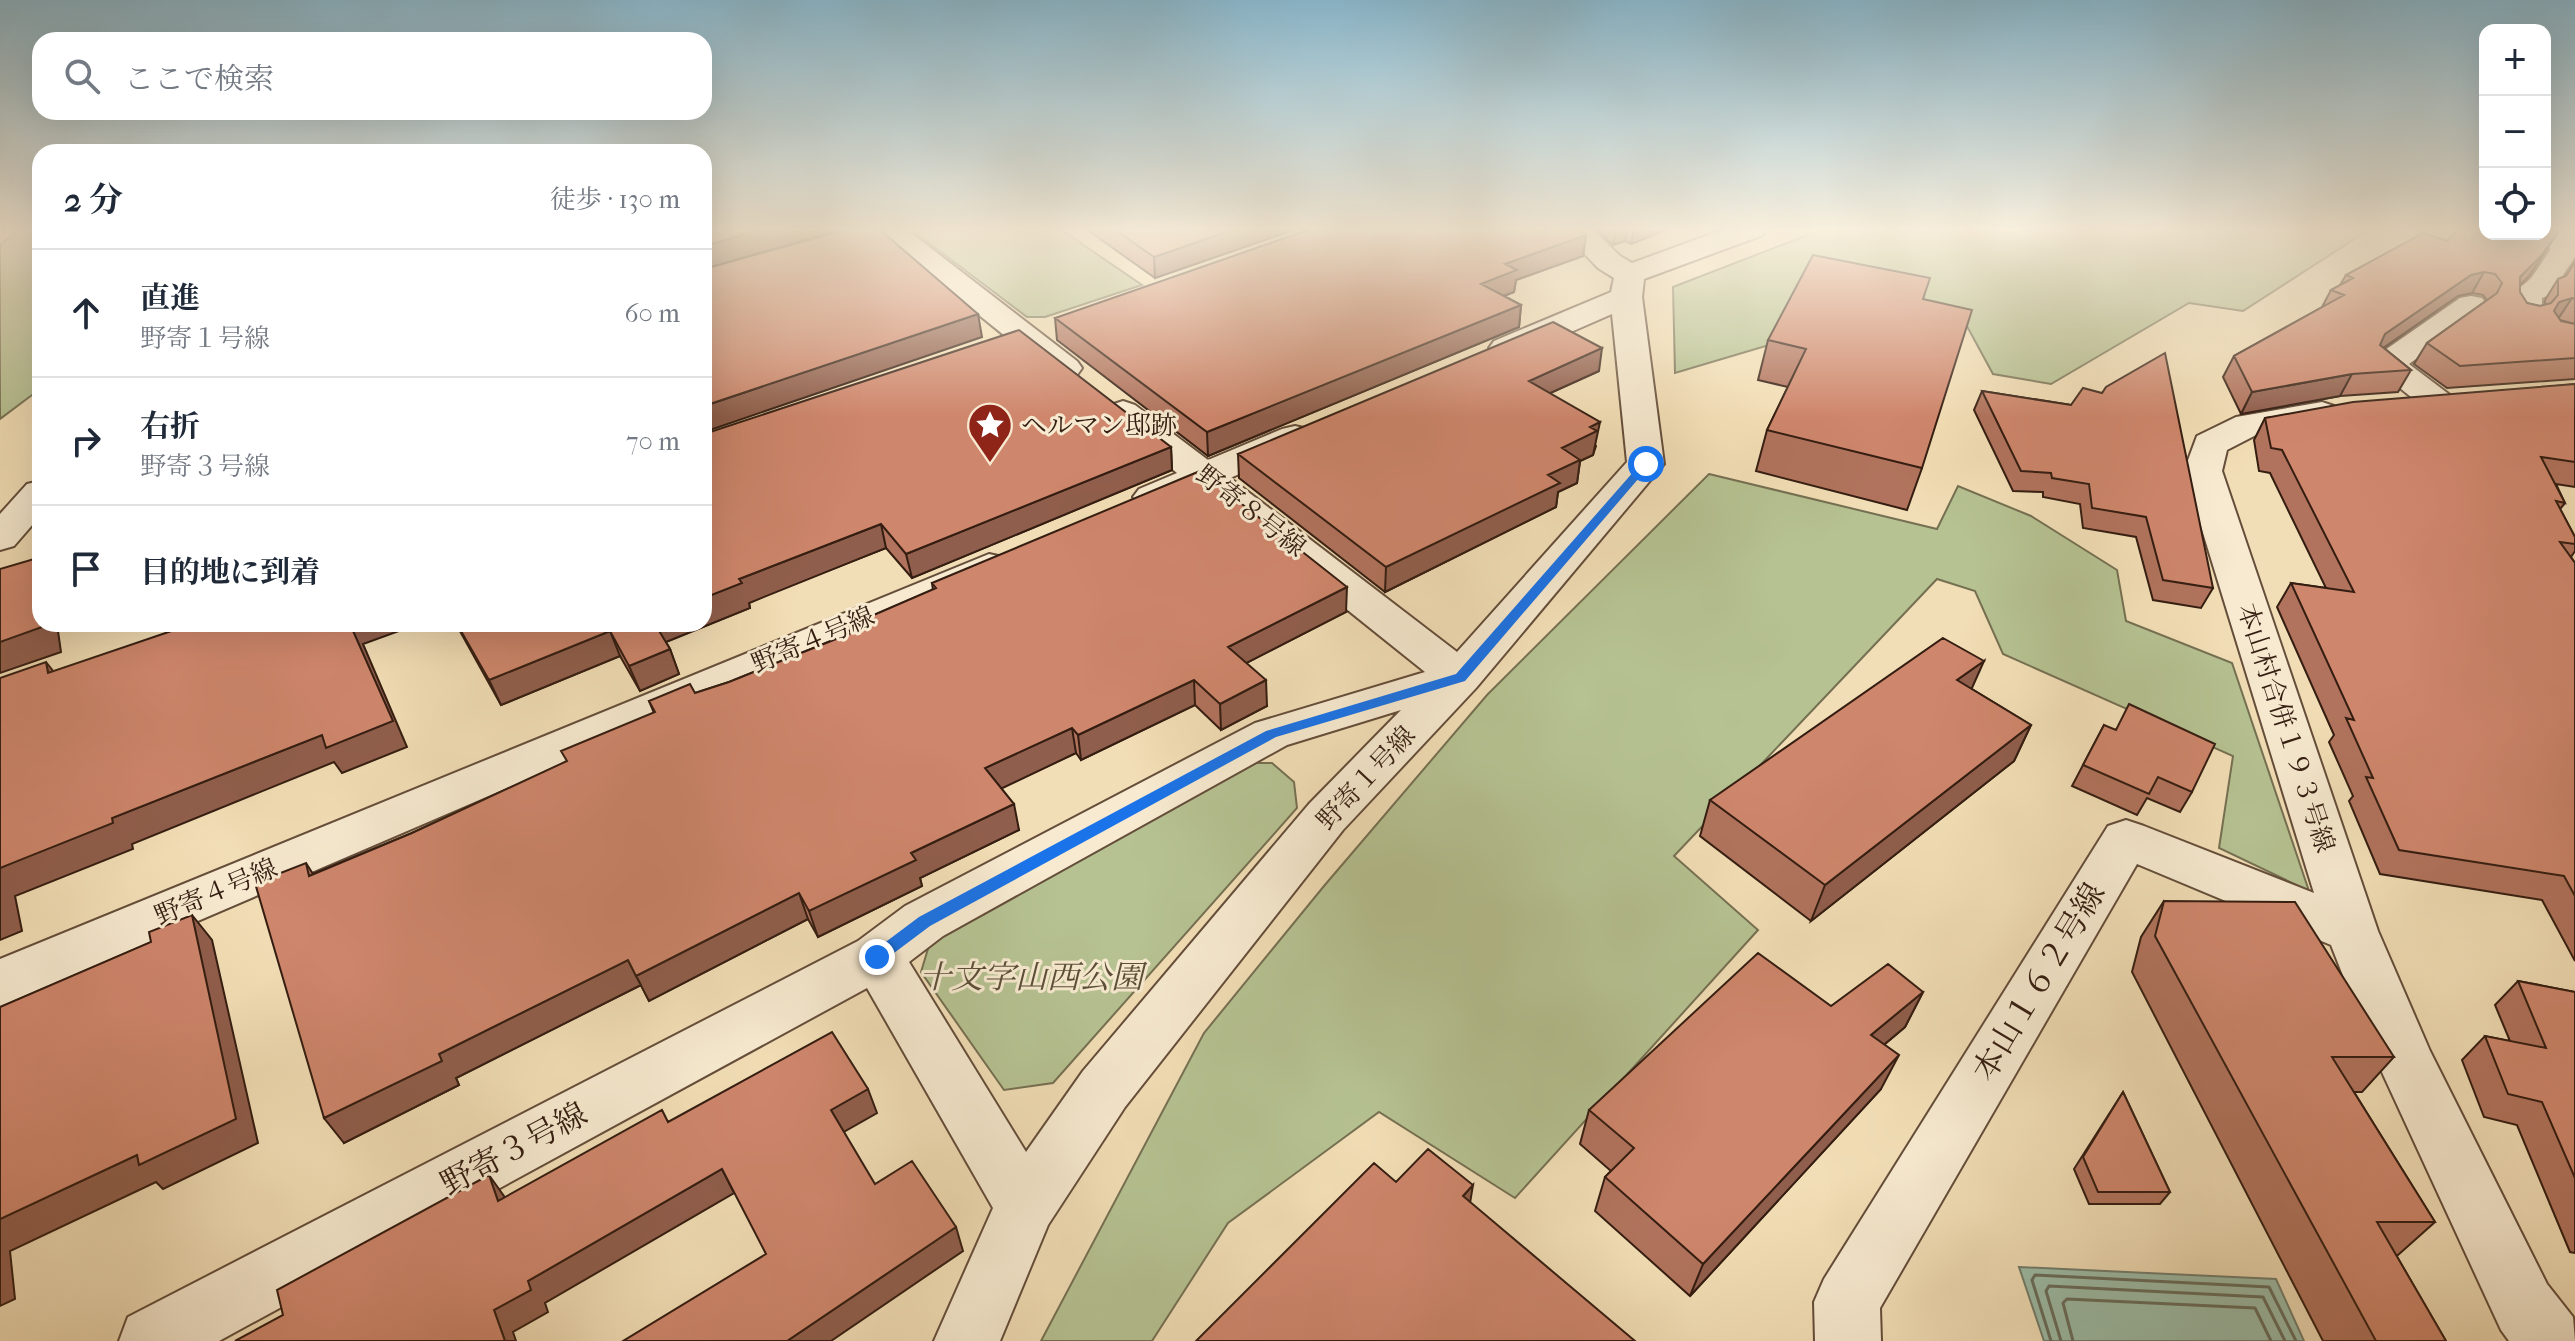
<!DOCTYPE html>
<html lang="ja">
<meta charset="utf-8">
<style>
:root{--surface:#fff;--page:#f2f2f3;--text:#1f2937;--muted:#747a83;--line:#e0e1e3}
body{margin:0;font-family:"IM FELL French Canon","Noto Serif JP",serif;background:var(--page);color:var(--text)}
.controls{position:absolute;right:24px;top:24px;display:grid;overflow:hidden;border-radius:16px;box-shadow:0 8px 32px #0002}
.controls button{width:72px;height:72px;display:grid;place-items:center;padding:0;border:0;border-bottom:2px solid var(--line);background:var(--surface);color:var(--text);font:40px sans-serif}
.stop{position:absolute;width:24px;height:24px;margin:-18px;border:6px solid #1a73e8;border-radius:50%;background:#fff}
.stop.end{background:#1a73e8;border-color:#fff;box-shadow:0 2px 8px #0008}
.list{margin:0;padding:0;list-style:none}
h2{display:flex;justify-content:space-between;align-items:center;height:104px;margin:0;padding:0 32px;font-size:34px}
h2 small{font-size:26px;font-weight:400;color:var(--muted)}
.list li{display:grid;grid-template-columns:52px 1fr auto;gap:24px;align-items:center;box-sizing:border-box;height:128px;padding:0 32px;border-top:2px solid var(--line)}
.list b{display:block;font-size:30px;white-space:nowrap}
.list p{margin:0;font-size:26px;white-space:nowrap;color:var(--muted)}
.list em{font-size:26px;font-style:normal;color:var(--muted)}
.icon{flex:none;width:44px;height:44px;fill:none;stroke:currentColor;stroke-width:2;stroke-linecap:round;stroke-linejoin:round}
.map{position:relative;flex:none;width:2575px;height:1341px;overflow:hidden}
.search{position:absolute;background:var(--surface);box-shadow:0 8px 32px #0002;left:32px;top:32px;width:680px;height:88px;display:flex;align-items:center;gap:20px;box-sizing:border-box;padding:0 28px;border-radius:24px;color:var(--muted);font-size:30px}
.panel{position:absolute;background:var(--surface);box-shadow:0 8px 32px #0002;left:32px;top:144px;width:680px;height:488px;border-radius:24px}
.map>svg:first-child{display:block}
.green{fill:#b6c292;stroke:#757052;stroke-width:2}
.water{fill:#9cbda8;stroke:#727d6c;stroke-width:2}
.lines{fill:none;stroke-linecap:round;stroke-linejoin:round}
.shore{stroke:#686d5c;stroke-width:3}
.minor-casing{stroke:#644d3a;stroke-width:4}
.minor{fill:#f7ead0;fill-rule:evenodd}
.wall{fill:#b1735d;stroke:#341d11;stroke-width:2}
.shaded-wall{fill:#905e4c;stroke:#341d11;stroke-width:2}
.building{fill:#ce866c;stroke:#341d11;stroke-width:2}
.route{fill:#1a73e8}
.labels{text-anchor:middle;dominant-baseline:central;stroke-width:6;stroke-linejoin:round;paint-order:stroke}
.poi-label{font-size:26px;fill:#341d11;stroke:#f7ead0;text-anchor:start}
.street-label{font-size:26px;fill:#341d11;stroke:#f7ead0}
.near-park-label{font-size:32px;font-style:italic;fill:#5b4f38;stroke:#f7ead0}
.near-street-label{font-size:32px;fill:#341d11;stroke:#f7ead0}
</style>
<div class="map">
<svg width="2575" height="1341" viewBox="0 0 2575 1341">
<rect width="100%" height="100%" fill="#f2deb6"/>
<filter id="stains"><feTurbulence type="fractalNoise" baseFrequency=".0025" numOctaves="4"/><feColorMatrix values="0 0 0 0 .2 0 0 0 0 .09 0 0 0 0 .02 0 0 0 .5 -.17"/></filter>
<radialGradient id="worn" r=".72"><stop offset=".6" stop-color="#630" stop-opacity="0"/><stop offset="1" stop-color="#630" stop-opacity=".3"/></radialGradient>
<path class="green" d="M 19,229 L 40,229 L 40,389 L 0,419 L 0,245 Z
M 920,229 L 1060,229 L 1142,285 L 1045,317 L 1027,317 L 917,234 Z
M 1823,229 L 2370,229 L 2243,311 L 2189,303 L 2051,384 L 1993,374 L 1962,317 L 1769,345 L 1675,373 L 1673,287 Z
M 1709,474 L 1937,529 L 1958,486 L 2031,516 L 2117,570 L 2126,621 L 2232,663 L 2309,891 L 2219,848 L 2233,756 L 2003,654 L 1975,591 L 1937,579 L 1674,856 L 1758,930 L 1515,1198 L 1379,1112 L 1228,1223 L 1152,1341 L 1041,1341 L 1204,1033 L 1324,886 L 1487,695 Z
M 1242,763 L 1272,763 L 1294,782 L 1297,808 L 1053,1083 L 1004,1090 L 921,972 L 933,932 Z"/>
<path class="water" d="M 2019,1267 L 2276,1279 L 2304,1341 L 2044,1341 Z"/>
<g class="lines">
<path class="shore" d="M 2051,1341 L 2032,1280 L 2035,1275 L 2269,1287 L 2296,1341
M 2061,1341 L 2046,1291 L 2049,1286 L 2263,1297 L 2285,1341
M 2073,1341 L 2063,1303 L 2067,1299 L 2255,1308 L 2271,1341"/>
<g class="minor-casing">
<path id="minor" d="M 873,229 L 906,229 L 1077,361 L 1082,368 L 1077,375 L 1065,378 L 1053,375 Z
M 1561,229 L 1592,229 L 1620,256 L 1632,263 L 1725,229 L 1767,229 L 1763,235 L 1644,279 L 1642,297 L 1664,464 L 1476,688 L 1343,830 L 1125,1107 L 1048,1225 L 1000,1341 L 934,1341 L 993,1208 L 867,988 L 219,1341 L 119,1341 L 128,1317 L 858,941 L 905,906 L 1255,723 L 1425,672 L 1199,491 L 1152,508 L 1139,505 L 1133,497 L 1139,489 L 1177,473 L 1111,419 L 1105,412 L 1111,405 L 1123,401 L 1135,405 L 1208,460 L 1282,429 L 1295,426 L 1308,429 L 1313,437 L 1308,445 L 1230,478 L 1457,652 L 1627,462 L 1612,314 L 1518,355 L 1506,358 L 1494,355 L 1489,348 L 1494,341 L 1611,292 L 1614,278 L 1598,268 ZM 1401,710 L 1309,804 L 1083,1071 L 1026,1152 L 909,962 L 943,936 L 1287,745 Z
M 2546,229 L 2575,229 L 2575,257 L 2550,295 L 2542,298 L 2542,314 L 2537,321 L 2526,324 L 2515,321 C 2498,296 2520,290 2531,278 C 2538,269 2544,259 2550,250 Z
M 2471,296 L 2482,298 L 2487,305 L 2482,312 L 2409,364 L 2450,395 L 2455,402 L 2450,409 L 2438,412 L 2426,409 L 2370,364 L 2375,357 L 2460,298 Z
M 2322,402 L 2334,406 L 2340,413 L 2334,420 L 2258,434 L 2227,450 L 2222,471 L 2378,931 L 2430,1051 L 2547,1284 L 2573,1317 L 2575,1341 L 2509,1341 L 2501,1330 L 2375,1057 L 2331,945 L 2137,864 L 1880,1308 L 1881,1341 L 1815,1341 L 1814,1302 L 1824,1279 L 2108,826 L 2126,820 L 2144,826 L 2314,893 L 2184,471 L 2197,436 L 2236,417 Z
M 40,481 L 40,516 L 14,546 L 0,550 L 0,514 L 27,484 Z
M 989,554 L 1003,557 L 1009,566 L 1003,575 L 0,1006 L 0,959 Z"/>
</g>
<use href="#minor" class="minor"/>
</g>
<path class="wall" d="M 1086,229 L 1296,229 L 1155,278 Z
M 1596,229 L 1669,229 L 1631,244 L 1625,241 L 1613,245 Z
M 1586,235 L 1583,256 L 1516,280 L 1514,292 L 1504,296 L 1521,305 L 1519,327 L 1208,456 L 1057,340 L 1055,318 Z
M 2447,241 L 2545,252 L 2529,276 L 2520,285 L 2520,292 L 2527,303 L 2540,306 L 2545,305 L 2545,300 L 2558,279 L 2566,276 L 2575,262 L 2575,324 L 2560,320 L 2575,324 L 2575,379 L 2447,388 L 2414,364 L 2427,343 L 2487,300 L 2483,295 L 2472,293 L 2458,296 L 2384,348 L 2411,370 L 2398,392 L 2340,396 L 2241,414 L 2223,377 L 2234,356 L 2322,307 L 2331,290 L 2340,285 L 2346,275 Z
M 1923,299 L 1922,468 L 1907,510 L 1756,471 L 1767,430 L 1788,387 L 1758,380 L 1768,340 Z
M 1599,371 L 1550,393 L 1596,446 L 1593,455 L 1580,461 L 1577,483 L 1558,492 L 1556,507 L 1385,592 L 1239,478 L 1238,454 Z
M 2575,384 L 2575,487 L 2556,484 L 2565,503 L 2560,509 L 2575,537 L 2575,551 L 2571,557 L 2575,563 L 2575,961 L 2542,900 L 2380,874 L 2349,801 L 2353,796 L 2329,742 L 2334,735 L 2277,607 L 2291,583 L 2326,588 L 2270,473 L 2259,471 L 2254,440 L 2265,418 Z
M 1982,391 L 2071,405 L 2213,588 L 2201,608 L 2153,600 L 2136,537 L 2083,528 L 2080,504 L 2043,497 L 2043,492 L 2013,491 L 1974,410 Z
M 704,434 L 1171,447 L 1172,470 L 912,578 L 886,548 L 773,592 L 749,603 L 750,608 L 666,642 L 670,649 L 679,674 L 640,691 L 620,656 L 501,705 L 456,624 L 704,624 Z
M 932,583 L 1346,612 L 1246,663 L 1267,706 L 1221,730 L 1195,705 L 1081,760 L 1076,753 L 1001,788 L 1019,830 L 920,878 L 922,886 L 818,937 L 808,919 L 649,1001 L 641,985 L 456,1078 L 459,1085 L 344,1143 L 306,863 L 313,874 L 412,833 L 566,762 L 654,713 L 649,701 L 695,693 L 729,682 L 848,634 L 846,627 L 933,590 Z
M 1972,689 L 2031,725 L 2014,761 L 1811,921 L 1700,836 L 1710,800 Z
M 2104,725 L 2192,792 L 2180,812 L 2147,798 L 2137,815 L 2072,786 Z
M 2164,901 L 2394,1057 L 2362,1092 L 2354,1092 L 2435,1222 L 2398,1255 L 2396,1255 L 2446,1341 L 2323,1341 L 2132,972 L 2141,937 Z
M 2518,981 L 2575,992 L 2575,1253 L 2570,1252 L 2517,1125 L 2484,1117 L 2462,1060 L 2485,1036 L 2510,1041 L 2495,1005 Z
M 1923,992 L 1905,1027 L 1885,1044 L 1881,1089 L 1690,1296 L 1595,1211 L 1605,1177 L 1611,1171 L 1580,1144 L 1589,1110 L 1831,1006 Z
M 2123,1092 L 2170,1192 L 2160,1204 L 2089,1204 L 2074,1169 Z"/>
<path class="shaded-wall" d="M 763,229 L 843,229 L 704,269 L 704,246 Z
M 1235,229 L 1296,229 L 1155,278 L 1154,257 Z
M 1616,229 L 1627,229 L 1625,241 L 1613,245 Z
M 1634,229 L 1669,229 L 1631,244 Z
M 2558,232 L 2529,276 L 2507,298 L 2520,277 Z
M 1586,235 L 1583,256 L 1516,280 L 1514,292 L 1479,305 L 1481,284 L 1505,264 Z
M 2484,272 L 2472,293 L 2458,296 L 2373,355 L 2385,334 L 2471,275 Z
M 2572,298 L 2558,319 L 2546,323 L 2559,302 Z
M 1521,305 L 1519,327 L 1208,456 L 1207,432 Z
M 978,314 L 982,337 L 704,432 L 704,406 Z
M 1602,348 L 1599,371 L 1526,404 L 1529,381 Z
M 2352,374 L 2340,396 L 2241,414 L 2252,392 Z
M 1600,422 L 1593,455 L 1580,461 L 1577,483 L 1558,492 L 1556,507 L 1385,592 L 1386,567 L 1548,475 L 1562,448 L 1590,427 Z
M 1171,447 L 1172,470 L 912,578 L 906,554 Z
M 881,524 L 886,548 L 749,603 L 750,608 L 661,644 L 654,624 L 704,624 L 704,598 L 739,579 Z
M 34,559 L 40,567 L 40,608 Z
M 1347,587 L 1346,612 L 1229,672 L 1228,647 Z
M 42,624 L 57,624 L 61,652 L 0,673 L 0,642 Z
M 350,624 L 418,624 L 363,644 L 407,747 L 342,773 L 334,762 L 132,844 L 133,849 L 15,896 L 22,931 L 0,940 L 0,868 L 112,818 L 322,735 Z
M 610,631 L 620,656 L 501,705 L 489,680 Z
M 670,649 L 679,674 L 640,691 L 629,666 Z
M 1984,661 L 1968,697 L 1957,680 Z
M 46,662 L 66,687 L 48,673 Z
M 1194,680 L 1195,705 L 1081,760 L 1078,735 Z
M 1266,680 L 1267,706 L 1221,730 L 1220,704 Z
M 2031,725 L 2014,761 L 1811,921 L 1825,885 Z
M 1072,728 L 1076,753 L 990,794 L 985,768 Z
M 1014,804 L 1019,830 L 920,878 L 922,886 L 818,937 L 809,911 L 911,853 Z
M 799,893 L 808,919 L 649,1001 L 636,976 Z
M 192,915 L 212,940 L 258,1143 L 163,1189 L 156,1182 L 10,1251 L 15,1299 L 0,1306 L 0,1219 L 137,1155 Z
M 628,960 L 641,985 L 456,1078 L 459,1085 L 344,1143 L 324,1118 L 439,1054 Z
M 1923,992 L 1905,1027 L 1855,1069 L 1871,1035 Z
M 1899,1055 L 1881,1089 L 1690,1296 L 1703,1264 Z
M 868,1089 L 877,1113 L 840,1134 L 831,1110 Z
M 722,1169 L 734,1193 L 545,1303 L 548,1312 L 513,1332 L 516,1341 L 505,1341 L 494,1310 L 528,1281 Z
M 489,1175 L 506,1199 L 498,1201 Z
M 1473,1185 L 1466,1227 L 1463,1196 Z
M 956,1227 L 963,1251 L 831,1341 L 787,1341 Z"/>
<path class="building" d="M 704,229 L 763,229 L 704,246 Z
M 848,229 L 879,229 L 978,314 L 704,406 L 704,269 Z
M 1114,229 L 1235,229 L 1154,257 Z
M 1311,229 L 1580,229 L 1586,235 L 1505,264 L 1517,270 L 1481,284 L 1521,305 L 1207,432 L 1055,318 Z
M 2458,229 L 2485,229 L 2485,234 L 2545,234 L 2545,229 L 2558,229 L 2558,232 L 2541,256 L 2520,277 L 2520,292 L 2527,303 L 2540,306 L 2551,303 L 2558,295 L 2558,279 L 2566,276 L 2575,262 L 2575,299 L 2572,298 L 2559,302 L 2554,311 L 2561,321 L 2575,324 L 2575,358 L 2460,366 L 2427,343 L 2497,293 L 2502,283 L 2495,274 L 2484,272 L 2471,275 L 2385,334 L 2380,345 L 2411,370 L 2352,374 L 2252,392 L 2234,356 L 2344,295 L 2331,290 L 2353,278 L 2346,275 L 2423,233 L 2447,241 Z
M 1813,255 L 1930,278 L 1923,299 L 1972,310 L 1922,468 L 1767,430 L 1806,349 L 1768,340 Z
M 1553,322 L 1602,348 L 1529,381 L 1600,422 L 1590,427 L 1597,431 L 1562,448 L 1580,460 L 1548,475 L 1560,483 L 1386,567 L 1238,454 Z
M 1019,330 L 1171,447 L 906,554 L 881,524 L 739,579 L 742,583 L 704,598 L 704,434 Z
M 2165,353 L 2213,588 L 2163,580 L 2146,517 L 2092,508 L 2089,484 L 2052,478 L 2051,473 L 2021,471 L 1982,391 L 2071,405 L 2083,388 L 2102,393 L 2106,387 Z
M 2575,384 L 2575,462 L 2541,457 L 2565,503 L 2556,501 L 2575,537 L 2575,544 L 2560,542 L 2575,563 L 2575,896 L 2564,876 L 2399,850 L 2366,777 L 2373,778 L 2346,718 L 2354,720 L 2291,583 L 2354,592 L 2282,450 L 2271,448 L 2265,418 L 2353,402 Z
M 1200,471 L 1347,587 L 1228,647 L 1266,680 L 1220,704 L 1194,680 L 1078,735 L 1072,728 L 985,768 L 1014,804 L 911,853 L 916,860 L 809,911 L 799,893 L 636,976 L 628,960 L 439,1054 L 442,1061 L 324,1118 L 255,883 L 306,863 L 309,876 L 412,833 L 567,761 L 561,751 L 655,712 L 649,701 L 690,684 L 695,693 L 729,682 L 851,633 L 846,627 L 936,588 L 932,583 Z
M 34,559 L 40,608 L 40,624 L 42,624 L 42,627 L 0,642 L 0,569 Z
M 192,624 L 350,624 L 393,721 L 326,748 L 322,735 L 112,818 L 113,823 L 0,868 L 0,678 L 46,662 L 48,673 Z
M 457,624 L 655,624 L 670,649 L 629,666 L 610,631 L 489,680 Z
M 1943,638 L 1984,661 L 1957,680 L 2031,725 L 1825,885 L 1710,800 Z
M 2129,704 L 2215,744 L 2192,792 L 2158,777 L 2149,794 L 2083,765 L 2104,725 L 2116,730 Z
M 2164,901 L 2295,902 L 2394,1057 L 2332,1057 L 2435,1222 L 2377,1222 L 2446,1341 L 2376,1341 L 2155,936 Z
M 192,915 L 236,1119 L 139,1165 L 137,1155 L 0,1219 L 0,1007 L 151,942 L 149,932 Z
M 1758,953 L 1831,1006 L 1888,964 L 1923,992 L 1871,1035 L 1899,1055 L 1703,1264 L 1605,1177 L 1634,1148 L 1589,1110 Z
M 2518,981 L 2575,992 L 2575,1178 L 2542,1102 L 2508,1094 L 2485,1036 L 2546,1048 Z
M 832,1032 L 868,1089 L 831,1110 L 875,1184 L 912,1161 L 956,1227 L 787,1341 L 623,1341 L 766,1254 L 722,1169 L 528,1281 L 531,1290 L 494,1310 L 505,1341 L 235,1341 L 283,1315 L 277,1290 L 489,1175 L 498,1201 L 662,1110 L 668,1122 Z
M 2123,1092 L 2170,1192 L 2098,1192 L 2083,1157 Z
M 1428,1149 L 1473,1185 L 1463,1196 L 1635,1341 L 1196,1341 L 1374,1163 L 1396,1182 Z"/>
<linearGradient id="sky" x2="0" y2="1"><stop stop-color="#89b8ce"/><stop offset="0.55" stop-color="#f9f0de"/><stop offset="1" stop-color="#f9f0de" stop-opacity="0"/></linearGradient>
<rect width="2575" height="417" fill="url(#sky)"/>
<path class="route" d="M 1642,462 L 1651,464 L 1465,681 L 1276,737 L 930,926 L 882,962 L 871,962 L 871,953 L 919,917 L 1266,731 L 1456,674 Z"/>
<defs>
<g id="sight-pin" transform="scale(2.3)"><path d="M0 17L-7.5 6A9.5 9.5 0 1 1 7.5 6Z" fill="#8f2418" stroke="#f7ead0"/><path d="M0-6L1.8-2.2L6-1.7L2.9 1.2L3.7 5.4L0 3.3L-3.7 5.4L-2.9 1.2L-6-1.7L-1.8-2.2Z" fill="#fff"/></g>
</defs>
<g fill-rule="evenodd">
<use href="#sight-pin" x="990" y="425"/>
</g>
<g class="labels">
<g class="poi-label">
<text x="1021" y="425">ヘルマン邸跡</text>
</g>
<g class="street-label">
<text transform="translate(1251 511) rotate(38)">野寄８号線</text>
<text transform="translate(813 640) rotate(-23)">野寄４号線</text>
<text transform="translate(2286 728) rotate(72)">本山村合併１９３号線</text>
<text transform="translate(1366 778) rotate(-47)">野寄１号線</text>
<text transform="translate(216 892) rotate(-23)">野寄４号線</text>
</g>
<g class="near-park-label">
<text x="1031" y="977">十文字山西公園</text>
</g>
<g class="near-street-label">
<text transform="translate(2039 982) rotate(-59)">本山１６２号線</text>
<text transform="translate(514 1149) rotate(-28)">野寄３号線</text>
</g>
</g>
<rect width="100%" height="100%" filter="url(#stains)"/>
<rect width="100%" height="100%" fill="url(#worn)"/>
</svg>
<div class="controls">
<button>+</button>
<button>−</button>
<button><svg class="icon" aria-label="locate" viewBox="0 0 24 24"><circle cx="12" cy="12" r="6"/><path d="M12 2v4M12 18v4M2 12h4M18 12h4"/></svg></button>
</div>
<div class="stop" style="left:1646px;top:464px"></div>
<div class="stop end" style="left:877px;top:957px"></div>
<div class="search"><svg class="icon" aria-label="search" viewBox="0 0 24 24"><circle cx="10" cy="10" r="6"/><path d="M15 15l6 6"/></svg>ここで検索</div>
<section class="panel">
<h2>2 分<small>徒歩 · 130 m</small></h2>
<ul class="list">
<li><svg class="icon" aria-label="ahead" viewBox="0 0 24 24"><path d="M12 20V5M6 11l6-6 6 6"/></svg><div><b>直進</b><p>野寄１号線</p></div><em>60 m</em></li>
<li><svg class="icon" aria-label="right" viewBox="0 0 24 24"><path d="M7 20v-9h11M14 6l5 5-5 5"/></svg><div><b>右折</b><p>野寄３号線</p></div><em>70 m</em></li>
<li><svg class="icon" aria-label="arrive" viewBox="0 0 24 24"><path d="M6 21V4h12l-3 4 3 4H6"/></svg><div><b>目的地に到着</b></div></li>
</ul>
</section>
</div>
